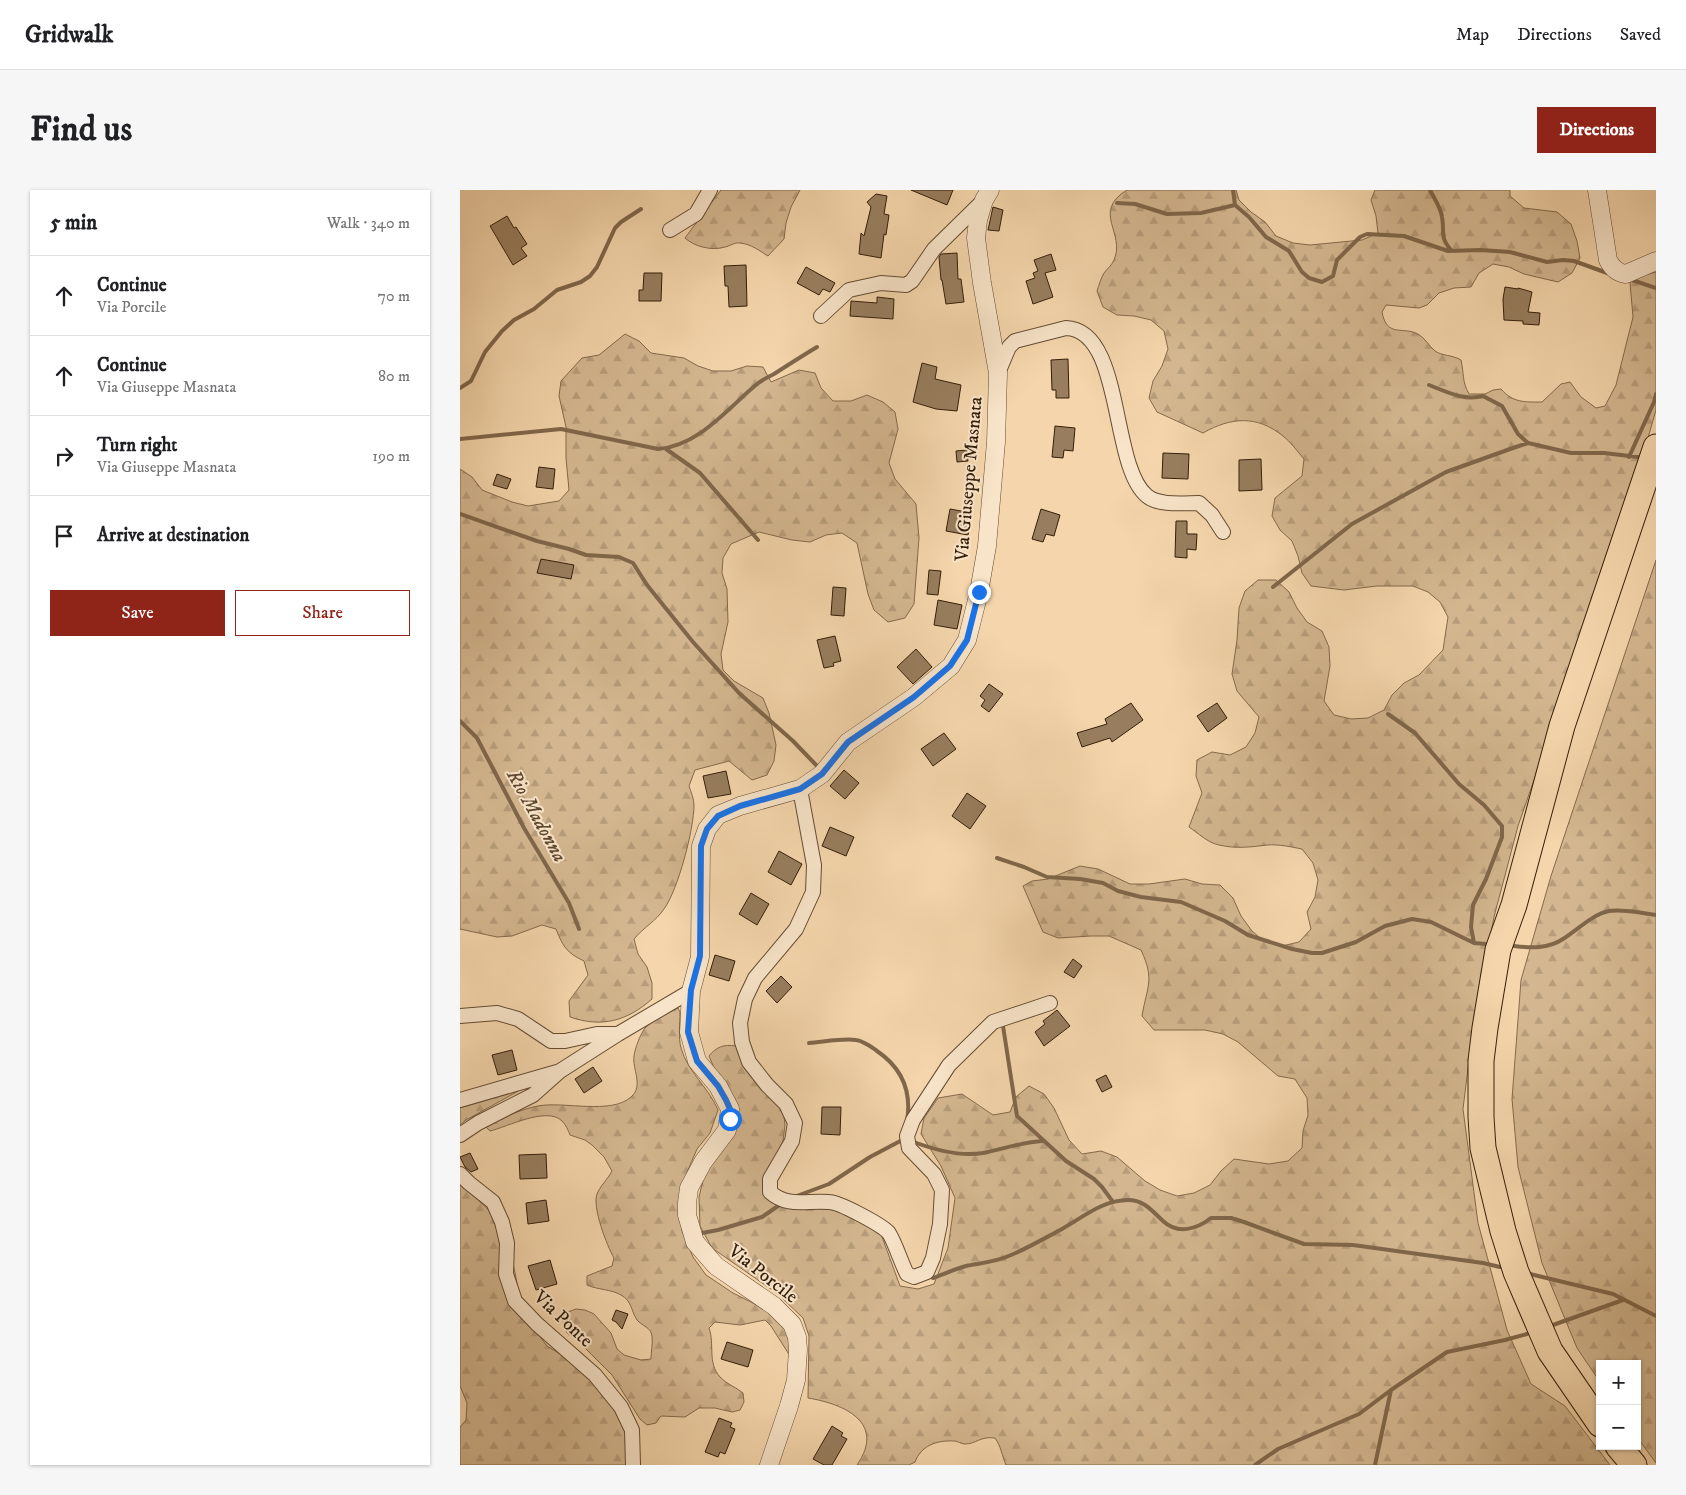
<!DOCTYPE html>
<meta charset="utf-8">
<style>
:root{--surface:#fff;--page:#f6f6f6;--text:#202124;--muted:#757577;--line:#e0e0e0;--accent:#8f2418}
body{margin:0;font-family:"IM FELL DW Pica",serif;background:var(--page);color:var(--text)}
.controls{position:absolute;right:15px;bottom:15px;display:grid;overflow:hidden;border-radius:0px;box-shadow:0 1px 4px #0004}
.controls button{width:45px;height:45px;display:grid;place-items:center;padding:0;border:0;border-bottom:1px solid var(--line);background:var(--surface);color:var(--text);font:25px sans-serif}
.stop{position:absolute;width:15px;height:15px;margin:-11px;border:4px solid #1a73e8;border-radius:50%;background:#fff}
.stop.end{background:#1a73e8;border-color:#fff;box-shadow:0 1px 5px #0008}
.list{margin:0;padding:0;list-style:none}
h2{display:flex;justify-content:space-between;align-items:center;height:65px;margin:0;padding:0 20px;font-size:21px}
h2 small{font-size:16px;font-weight:400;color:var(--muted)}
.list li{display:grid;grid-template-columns:32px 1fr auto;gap:15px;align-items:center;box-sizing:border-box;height:80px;padding:0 20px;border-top:1px solid var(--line)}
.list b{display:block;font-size:19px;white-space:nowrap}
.list p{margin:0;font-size:16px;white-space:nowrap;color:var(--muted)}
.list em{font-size:16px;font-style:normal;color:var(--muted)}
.actions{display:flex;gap:10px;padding:15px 20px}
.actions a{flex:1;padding:11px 0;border:1px solid var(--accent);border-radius:0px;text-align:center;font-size:18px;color:var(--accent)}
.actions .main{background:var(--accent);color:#fff}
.icon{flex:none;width:28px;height:28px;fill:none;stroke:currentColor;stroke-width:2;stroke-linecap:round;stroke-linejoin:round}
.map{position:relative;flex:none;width:1196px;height:1275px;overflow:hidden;border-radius:0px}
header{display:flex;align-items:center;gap:30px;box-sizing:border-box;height:70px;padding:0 25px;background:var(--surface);border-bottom:1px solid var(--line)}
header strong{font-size:24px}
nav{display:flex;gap:28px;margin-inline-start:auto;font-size:18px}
.intro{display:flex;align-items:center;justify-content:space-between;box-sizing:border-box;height:120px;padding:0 30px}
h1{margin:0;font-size:35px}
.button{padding:12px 22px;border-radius:0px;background:var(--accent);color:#fff;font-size:18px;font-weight:700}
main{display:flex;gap:30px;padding:0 30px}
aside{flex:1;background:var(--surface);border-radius:0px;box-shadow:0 1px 4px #0004}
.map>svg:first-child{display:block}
.forest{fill:url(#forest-firs);stroke:#846a4c}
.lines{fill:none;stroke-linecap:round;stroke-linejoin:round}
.stream{stroke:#80674a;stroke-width:4}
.building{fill:#987e5e;stroke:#341e09}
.minor-casing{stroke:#644c32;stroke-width:16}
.tertiary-casing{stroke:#644c32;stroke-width:19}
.motorway-casing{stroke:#341e09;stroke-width:27}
.minor{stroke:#f8e4c9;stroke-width:14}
.tertiary{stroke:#f8e4c9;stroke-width:18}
.motorway{stroke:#f5d6ac;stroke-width:25}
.route{stroke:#1a73e8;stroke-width:6}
.labels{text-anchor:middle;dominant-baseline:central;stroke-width:4;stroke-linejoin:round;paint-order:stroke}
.street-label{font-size:19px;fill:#341e09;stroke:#f8e4c9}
.water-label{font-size:20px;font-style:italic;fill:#60482f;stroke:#f8e4c9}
</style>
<header>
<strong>Gridwalk</strong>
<nav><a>Map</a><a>Directions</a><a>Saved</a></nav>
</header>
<div class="intro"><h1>Find us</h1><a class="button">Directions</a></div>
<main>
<aside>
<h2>5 min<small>Walk · 340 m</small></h2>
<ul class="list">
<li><svg class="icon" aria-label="ahead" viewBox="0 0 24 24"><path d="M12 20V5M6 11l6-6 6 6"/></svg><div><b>Continue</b><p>Via Porcile</p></div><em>70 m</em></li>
<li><svg class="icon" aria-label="ahead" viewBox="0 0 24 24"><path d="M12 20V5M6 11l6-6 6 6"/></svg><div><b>Continue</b><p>Via Giuseppe Masnata</p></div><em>80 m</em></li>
<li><svg class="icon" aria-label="right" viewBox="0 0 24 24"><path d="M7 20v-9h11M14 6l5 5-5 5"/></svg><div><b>Turn right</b><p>Via Giuseppe Masnata</p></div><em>190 m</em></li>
<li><svg class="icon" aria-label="arrive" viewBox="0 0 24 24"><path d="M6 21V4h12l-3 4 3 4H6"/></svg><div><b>Arrive at destination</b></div></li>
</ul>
<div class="actions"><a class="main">Save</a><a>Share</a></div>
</aside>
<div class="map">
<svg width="1196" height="1275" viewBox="0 0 1196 1275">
<defs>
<pattern id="forest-firs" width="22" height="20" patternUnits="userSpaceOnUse" patternTransform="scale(1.25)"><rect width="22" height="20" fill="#d4b790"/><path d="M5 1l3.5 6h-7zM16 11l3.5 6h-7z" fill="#b79d7b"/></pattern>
</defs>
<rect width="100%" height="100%" fill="#f5d6ac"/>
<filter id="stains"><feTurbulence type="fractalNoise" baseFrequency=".004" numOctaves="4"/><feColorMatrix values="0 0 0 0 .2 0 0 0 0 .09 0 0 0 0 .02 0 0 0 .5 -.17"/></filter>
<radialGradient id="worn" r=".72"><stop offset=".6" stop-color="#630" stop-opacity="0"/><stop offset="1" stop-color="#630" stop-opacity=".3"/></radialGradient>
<path class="forest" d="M 261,0 L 340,0 L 331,17 L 326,33 L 324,49 L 308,66 C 300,61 291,54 280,53 C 275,52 270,56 265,57 C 252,61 235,57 225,48 Z
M 667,0 L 776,0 L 779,10 L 791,22 L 805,32 L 816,46 L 833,53 L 850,55 L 902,50 L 918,43 L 916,26 L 911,10 L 915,0 L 1050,0 L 1050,6 L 1064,18 L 1097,22 L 1111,34 L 1117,51 L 1120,68 L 1112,83 L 1098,92 L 1064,84 L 1049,77 L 1033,74 L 1019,83 L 1011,97 L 994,98 L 979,103 L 967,115 L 959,118 L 926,115 L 922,122 C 927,148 942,136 958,144 C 965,148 969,156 975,161 C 982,166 993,165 1001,170 C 1004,183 1002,192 1009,204 L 1025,204 L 1033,200 L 1041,199 C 1053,213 1065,212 1082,212 L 1101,194 L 1110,192 L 1121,207 L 1136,218 L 1145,216 L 1156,195 L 1173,127 L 1170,93 L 1176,87 L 1196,82 L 1196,220 L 1164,331 L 1058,636 L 1034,727 L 1014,829 L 1003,919 L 1018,1033 L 1047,1140 L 1071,1194 L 1105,1216 L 1150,1275 L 546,1275 C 542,1266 541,1256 535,1248 C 520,1246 516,1254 505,1254 C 501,1254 498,1251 494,1251 C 476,1250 461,1256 455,1272 L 449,1275 L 397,1275 C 426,1233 385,1214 348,1208 L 349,1146 L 343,1128 L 318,1104 L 252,1058 L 240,1036 L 239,1007 L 244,986 L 277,928 L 275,909 L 255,880 L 249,866 C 256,857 264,854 276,856 L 323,918 L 325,935 L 323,951 L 314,969 L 306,1003 L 311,1012 L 324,1016 L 376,1020 L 421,1044 L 440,1096 L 458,1099 L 474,1094 L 488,1058 L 495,1008 L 481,976 L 461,944 L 464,928 L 478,908 L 502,904 L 533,925 L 550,922 L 556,907 L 569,896 L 584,904 L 594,918 L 609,950 L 622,964 L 641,961 L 657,967 L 685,991 L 700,1000 L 717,1006 L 734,1003 L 750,995 L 761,981 L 774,969 L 809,974 L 828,971 L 842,958 L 843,941 L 848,925 L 847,908 L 835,889 L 818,886 L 778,852 L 763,844 L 745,840 L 694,840 L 682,826 C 687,796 695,790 681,760 L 649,746 L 631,746 L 598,748 L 583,742 L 563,696 L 572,691 L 588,689 L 620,676 L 638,679 L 670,694 L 689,694 L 725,689 L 742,694 L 760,695 L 773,708 L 781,726 L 792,741 L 805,752 L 822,756 L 839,752 L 851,739 L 847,722 L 855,707 L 858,690 L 853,673 L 842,659 C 831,657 819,654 807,655 C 791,657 776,659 759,655 C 748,653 738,643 729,637 L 742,603 L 736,586 L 737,570 L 752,562 L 770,565 L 786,557 L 795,543 L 799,527 L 777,501 L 772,484 L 777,450 L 779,418 L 785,401 L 798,390 L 816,390 L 829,402 L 837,418 L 847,432 L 862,441 L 869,457 L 870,476 L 864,511 L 874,525 L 891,529 L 908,528 L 924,520 L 932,505 L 944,493 L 959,485 L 983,460 L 988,427 L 980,412 L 968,402 L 953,396 L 917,396 L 884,400 L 851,396 L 842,383 L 838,366 L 832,351 L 820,340 L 812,326 L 815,308 L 842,286 L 844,269 C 837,261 831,252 823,246 C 797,225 771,227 743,243 L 697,222 L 689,208 L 693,191 L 702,176 L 708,159 L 704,141 L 691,130 L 674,126 L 657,125 L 643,117 L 637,101 C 639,95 641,88 644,83 C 647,79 652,75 654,70 C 666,43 631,22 667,0 Z
M 165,144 L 179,151 L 191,163 L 224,168 L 238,176 L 253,181 L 271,181 L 287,176 L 303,177 L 311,192 L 339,180 L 355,183 L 361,198 L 373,211 L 391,211 L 407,205 L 423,212 L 435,222 L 438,239 L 429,273 L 435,289 L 456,314 L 459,348 L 454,414 L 445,428 L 428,432 L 414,420 L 408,404 L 397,353 L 382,343 L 366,345 L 350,352 L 332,350 L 299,342 L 271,354 L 263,368 L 262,383 L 267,399 L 268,432 L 261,464 L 263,480 L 274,491 L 303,508 L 309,523 L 316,555 L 314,571 L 307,585 L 292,590 L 269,571 L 235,580 L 229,596 C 231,602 234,609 234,615 C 234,639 218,700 204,719 C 196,731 183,738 174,749 L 178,764 L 187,777 L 192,793 L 192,809 C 167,831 142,838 110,827 L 109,811 L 128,785 L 124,771 C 107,763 103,757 96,739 L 82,735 L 52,746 L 37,747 L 0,739 L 0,279 L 12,287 L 22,300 L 52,312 L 68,316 L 99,311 L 109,300 L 106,268 L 106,237 L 99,206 L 101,191 L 122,168 L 139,165 Z
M 1196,370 L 1196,1273 L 1177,1247 L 1177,1174 L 1140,1174 L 1140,1192 L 1117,1158 L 1082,1073 L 1058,977 L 1052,909 L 1061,790 L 1091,686 Z
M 218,818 L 220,822 C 220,834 218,847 221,858 C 227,881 249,898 258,920 L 250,943 L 237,959 L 228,980 L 221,1009 L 222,1041 L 233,1067 L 246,1085 L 273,1103 L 309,1121 L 328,1141 L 330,1166 L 311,1136 L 305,1130 L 280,1135 L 255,1132 L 249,1138 C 255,1155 247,1172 260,1187 C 266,1194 276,1197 283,1203 L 284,1212 L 280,1220 L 272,1222 L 255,1218 L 239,1218 L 225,1227 L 201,1226 L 196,1233 L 187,1235 L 180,1229 L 152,1185 L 115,1148 L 108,1144 L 103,1137 L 103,1129 L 108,1122 L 116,1119 L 125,1120 L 134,1124 L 151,1143 L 157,1159 L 164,1165 L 181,1170 L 191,1169 C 191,1162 193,1153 192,1146 C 191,1137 182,1136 177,1130 C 171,1121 172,1111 161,1105 C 151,1099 138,1100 127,1095 L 127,1086 L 152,1076 L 154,1068 C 147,1056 132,1017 137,1004 C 140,996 148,989 152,981 L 144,967 L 132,955 L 125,950 L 110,945 C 108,940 106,935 102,931 C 87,916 47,937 30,941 L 24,935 C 40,929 61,919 78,916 C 104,911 151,925 171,907 C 184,896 172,879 174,866 C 175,858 180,845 185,838 C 193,830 208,823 218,818 Z
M 64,898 L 6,930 L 0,935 L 0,918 Z
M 0,993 L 35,1026 L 49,1052 L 63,1124 L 87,1156 L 118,1175 L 146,1203 L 167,1236 L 169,1275 L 0,1275 L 0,1237 L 6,1230 L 7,1213 L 0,1196 Z"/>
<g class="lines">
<path class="stream" d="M 773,0 L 775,15 L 789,27 L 806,47 L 829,61 L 842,82 L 849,88 L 862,92 L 873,86 L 877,70 L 900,47 L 907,44 L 944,46 L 988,61 L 1020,60 L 1050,62 L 1087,72 L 1103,70 L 1114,71 L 1150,84
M 970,0 C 974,8 981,18 982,27 C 985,43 979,47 992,61
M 657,13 L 675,14 L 707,24 L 741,23 L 775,15
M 1169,89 L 1196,98
M 969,195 C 987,202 1004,211 1023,206 L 1042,216 L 1058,244 L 1068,253
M 0,198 L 11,191 L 25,162 L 42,141 L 54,130 L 74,119 L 97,100 L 121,92 L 130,86 L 137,77 L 155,38 L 161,32 L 181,19
M 0,249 L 101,239 L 198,259 C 239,256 268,218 297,194 C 302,190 308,187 314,184 C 328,175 342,166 357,157
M 206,259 L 240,283 L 298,350
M 1169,267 L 1194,212 L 1196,204
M 0,324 L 77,351 L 109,359 L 126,365 L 159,367 L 173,373 L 187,395 L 233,452 L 279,503 L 333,551 L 356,575
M 813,397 L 892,334 L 986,282 L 1053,258 L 1068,253 L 1111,263 L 1144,263 L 1178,267
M 928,524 L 955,543 L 999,594 L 1024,615 L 1042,636 L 1042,647 L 1026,689 L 1013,715 L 1011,737 L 1014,753
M 0,531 L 17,548 L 64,638 L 109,713 L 119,739
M 537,668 L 564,677 L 587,687 L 620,689 L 643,693 L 658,701 L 681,707 L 721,712 L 765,731 L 788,745 L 832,759 L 852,763 L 862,763 L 896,752 L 925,736 L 952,729 L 971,732 L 1014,753 L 1026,754
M 1054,756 C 1071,758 1088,759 1103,749 C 1116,741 1133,724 1149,721 C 1163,719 1182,723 1196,725
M 539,834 L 543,836 L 557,926 L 606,971 L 634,989 L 642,997 L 653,1012
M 349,853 C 363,852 383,848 396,850 C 404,851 410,856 417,861 C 442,878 452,901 447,931
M 451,951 C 472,959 500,967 523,963 C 543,959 562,952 583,951
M 334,1007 L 369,994 L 410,967 L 444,949
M 237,1044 L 258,1040 L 302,1027 L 321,1014
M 1070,1084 L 1153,1104 L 1196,1126
M 473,1088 C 484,1084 495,1079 506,1076 C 521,1073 536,1072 551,1065 C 568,1058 585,1048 602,1039 C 623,1027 643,1010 668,1010 C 684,1010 692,1021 703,1031 C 718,1045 737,1039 751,1028 L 771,1028 L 784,1032 L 844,1054 L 893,1055 L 1023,1073 L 1040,1077
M 1093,1135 L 1163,1110
M 795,1275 L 818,1259 L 899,1224 L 931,1200 L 987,1162 L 1045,1150 L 1067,1144
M 915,1275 L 931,1200"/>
</g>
<path class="building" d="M 451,0 L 493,0 L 487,15 Z
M 416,4 L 427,6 L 424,24 L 429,25 L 426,45 L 424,44 L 421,68 L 399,64 L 401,43 L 404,46 L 411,17 L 407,12 Z
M 533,17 L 543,20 L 539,41 L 528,40 Z
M 47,26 L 54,38 L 56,37 L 67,54 L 61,58 L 67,66 L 53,75 L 30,36 Z
M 497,63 L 498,89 L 501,89 L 504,112 L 486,114 L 482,90 L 481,90 L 479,67 L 481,64 Z
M 591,64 L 596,80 L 585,83 L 593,107 L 573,114 L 566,91 L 575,88 L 573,83 L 578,81 L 574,70 Z
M 286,75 L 287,116 L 269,117 L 268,96 L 265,96 L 264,76 Z
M 346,77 L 375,93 L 370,102 L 363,99 L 359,105 L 337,93 Z
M 184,83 L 202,83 L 201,111 L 179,111 L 179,100 L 183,100 Z
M 1045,97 L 1058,99 L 1058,98 L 1072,102 L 1068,122 L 1080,123 L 1079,135 L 1063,134 L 1063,131 L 1044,130 L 1043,109 Z
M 417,107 L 434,109 L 433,129 L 390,126 L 391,111 L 417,113 Z
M 608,169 L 609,208 L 596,208 L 596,200 L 592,200 L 591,170 Z
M 462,173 L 477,177 L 475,189 L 501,195 L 497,221 L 476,219 L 453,212 Z
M 595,236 L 615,238 L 613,261 L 604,260 L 603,268 L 592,267 Z
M 507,260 L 508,271 L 497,272 L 496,261 Z
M 703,263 L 729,264 L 728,289 L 702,288 Z
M 801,269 L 802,300 L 779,301 L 779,270 Z
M 79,277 L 95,279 L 93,299 L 76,297 Z
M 37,284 L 51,289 L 47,299 L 33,295 Z
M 490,319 L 512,323 L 508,345 L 486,341 Z
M 581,319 L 600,325 L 594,346 L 586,344 L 583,352 L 572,349 Z
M 716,331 L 727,331 L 727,344 L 737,344 L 736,360 L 727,359 L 727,368 L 715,367 Z
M 81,369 L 114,375 L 111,389 L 77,383 Z
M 469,380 L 481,381 L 478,405 L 467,404 Z
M 373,397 L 386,398 L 384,426 L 371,425 Z
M 478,410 L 502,415 L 497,439 L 474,435 Z
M 375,446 L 381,471 L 373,473 L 374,476 L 364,478 L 357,450 Z
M 456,459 L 472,477 L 453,494 L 437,477 Z
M 529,494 L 543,504 L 529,522 L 521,516 L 525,510 L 520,506 Z
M 671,513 L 683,530 L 652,552 L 650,548 L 622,557 L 617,543 L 647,534 L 645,529 Z
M 757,513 L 767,528 L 748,542 L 737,526 Z
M 484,543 L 496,559 L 473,576 L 461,559 Z
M 384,580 L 399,593 L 385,609 L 370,596 Z
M 266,581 L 271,604 L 248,608 L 243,586 Z
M 507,603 L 526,616 L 510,639 L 492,626 Z
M 370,637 L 394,647 L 386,666 L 362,656 Z
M 319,661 L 342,674 L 331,695 L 308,682 Z
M 291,703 L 309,714 L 297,735 L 279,724 Z
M 255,765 L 275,771 L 269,791 L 249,785 Z
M 613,769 L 622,776 L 614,788 L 604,782 Z
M 321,786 L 332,797 L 317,813 L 306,801 Z
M 597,820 L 610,836 L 584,856 L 575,842 L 585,834 L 583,831 Z
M 52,860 L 57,880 L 38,885 L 32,865 Z
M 133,877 L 142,891 L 124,903 L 115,889 Z
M 646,885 L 652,897 L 642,902 L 636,890 Z
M 362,917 L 381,917 L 380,945 L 361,944 Z
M 10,963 L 18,979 L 11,982 L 5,977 L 0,967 Z
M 86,964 L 87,988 L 60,989 L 59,965 Z
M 86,1010 L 89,1031 L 68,1034 L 66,1013 Z
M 90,1070 L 97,1094 L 76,1100 L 68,1076 Z
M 156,1120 L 168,1124 L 162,1139 L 156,1132 L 152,1130 Z
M 267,1152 L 293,1160 L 288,1177 L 261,1169 Z
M 259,1228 L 272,1233 L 270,1237 L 275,1239 L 265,1264 L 260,1262 L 258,1267 L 245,1262 Z
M 372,1236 L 383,1243 L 381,1246 L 387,1249 L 372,1275 L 364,1275 L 353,1269 Z"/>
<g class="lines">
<g class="minor-casing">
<path id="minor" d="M 210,40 L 236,24 L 250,0
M 361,126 L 389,100 L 421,93 L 446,95 L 452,91 L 474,59 L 524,10
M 538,183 L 549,157 L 555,151 L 606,138 C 664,140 650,276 687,306 C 699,316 724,313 739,313 L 752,325 L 763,342
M 340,599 L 354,675 L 353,702 L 336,739 L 295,788 L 285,809 L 280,833 L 282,852 L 289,872 L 307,895 L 326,914 L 335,933 L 332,951 L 310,989 L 310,1002 C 328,1018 346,1010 369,1012 C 379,1012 420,1034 428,1042 C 433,1047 442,1075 447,1084 L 454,1087 L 467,1082 L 473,1068 L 480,1034 L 482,1000 L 474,984 L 449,958 L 447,946 L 453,930 L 489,875 L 533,832 L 590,813
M 0,826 L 37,823 L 58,829 L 91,851 L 105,851 L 137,844 L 157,844
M 0,910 L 97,882
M 0,945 L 18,933 L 73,905 L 100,881 L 158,844 L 231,801
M 0,984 L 9,993 L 33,1012 L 42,1032 L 47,1053 L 46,1084 L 55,1111 L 77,1134 L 135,1185 L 161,1217 L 172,1240 L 173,1275"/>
</g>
<g class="tertiary-casing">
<path id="tertiary" d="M 1137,0 L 1148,70 C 1152,78 1157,83 1166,84 L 1196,71
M 309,1275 L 329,1216 L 336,1190 L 338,1160 L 337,1147 L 332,1134 L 314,1116 L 256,1076 L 235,1052 L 227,1025 L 227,1013 L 229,998 L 243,972 L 267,940 L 270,919 L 258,896 L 237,871 L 229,842 L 231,801 L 240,767 L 241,656 L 247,639 L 258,625 L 280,616 L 340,599 L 362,584 L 388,552 L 454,507 L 491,476 L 507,450 L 519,402 L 527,356 L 536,252 L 538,183 L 522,93 L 516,48 L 518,30 L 524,10 L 530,0"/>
</g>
<g class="motorway-casing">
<path id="motorway" d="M 1140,1234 L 1090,1161 L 1056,1082 L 1043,1041 L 1023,958 L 1021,927 L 1021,871 L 1025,838 L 1038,760 L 1054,715 L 1102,536 L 1196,257
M 1158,1256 L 1174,1275"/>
</g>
<use href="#minor" class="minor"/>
<use href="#tertiary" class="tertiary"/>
<use href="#motorway" class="motorway"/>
</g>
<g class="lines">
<path class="route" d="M 270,929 L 270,919 L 266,910 L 258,896 L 237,871 L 228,842 L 231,800 L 240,766 L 241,656 L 247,639 L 258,626 L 280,616 L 340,599 L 362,584 L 388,552 L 454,507 L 490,476 L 507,450 L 519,402"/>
</g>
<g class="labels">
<g class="street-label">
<text transform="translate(509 289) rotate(-85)">Via Giuseppe Masnata</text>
<text transform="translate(303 1084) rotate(38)">Via Porcile</text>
<text transform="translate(103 1129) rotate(43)">Via Ponte</text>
</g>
<g class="water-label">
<text transform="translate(76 626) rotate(61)">Rio Madonna</text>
</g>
</g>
<rect width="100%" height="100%" filter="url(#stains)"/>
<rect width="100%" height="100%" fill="url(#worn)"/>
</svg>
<div class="controls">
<button>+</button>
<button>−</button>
</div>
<div class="stop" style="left:270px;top:929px"></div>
<div class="stop end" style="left:519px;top:402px"></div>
</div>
</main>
